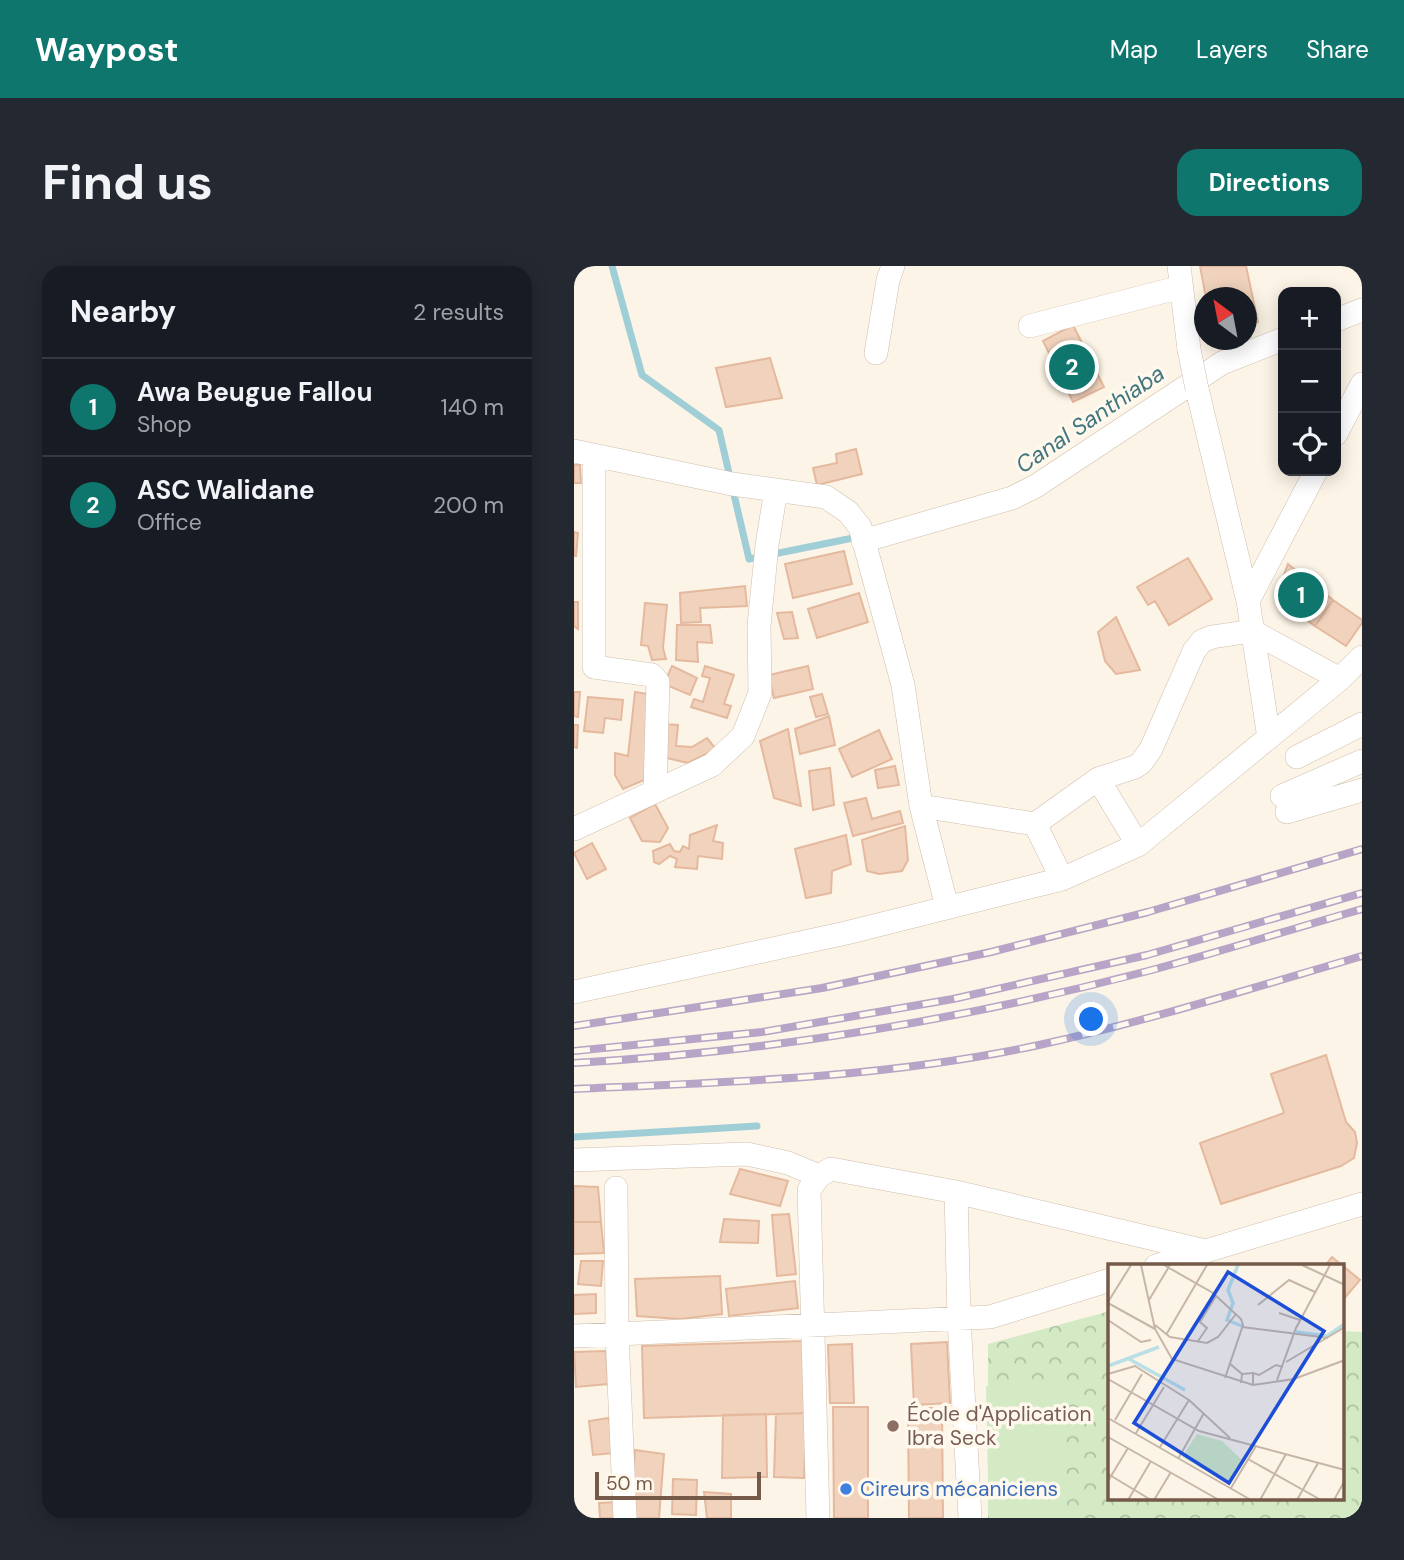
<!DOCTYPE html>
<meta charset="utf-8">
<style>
:root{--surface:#171b24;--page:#242831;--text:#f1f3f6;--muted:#9ea1a6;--line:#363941;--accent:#0f766e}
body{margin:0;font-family:"DM Sans",sans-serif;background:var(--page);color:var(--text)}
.controls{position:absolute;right:21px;top:21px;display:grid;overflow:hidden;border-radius:14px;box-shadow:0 4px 18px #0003}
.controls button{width:63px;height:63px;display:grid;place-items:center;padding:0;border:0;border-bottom:2px solid var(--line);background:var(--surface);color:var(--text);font:35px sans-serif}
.compass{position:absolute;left:620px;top:21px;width:63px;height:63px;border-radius:50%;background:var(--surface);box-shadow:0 4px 18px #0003;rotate:328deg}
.scale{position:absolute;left:21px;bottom:18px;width:166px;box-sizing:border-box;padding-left:7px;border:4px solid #755a4a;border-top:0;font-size:19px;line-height:24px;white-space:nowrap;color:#755a4a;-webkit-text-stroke:5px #fff8ec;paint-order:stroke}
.you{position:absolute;left:518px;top:754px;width:24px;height:24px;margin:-18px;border:5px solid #fff;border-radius:50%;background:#1a73e8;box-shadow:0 0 0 10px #1a73e833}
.badge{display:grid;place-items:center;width:46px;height:46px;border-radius:50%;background:var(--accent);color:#fff;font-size:23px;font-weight:700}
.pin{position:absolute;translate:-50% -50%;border:4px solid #fff;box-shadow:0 2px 7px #0006}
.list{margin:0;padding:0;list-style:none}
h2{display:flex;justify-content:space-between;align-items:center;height:91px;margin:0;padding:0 28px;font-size:30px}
h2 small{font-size:23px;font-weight:400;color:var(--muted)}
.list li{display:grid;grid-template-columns:46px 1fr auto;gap:21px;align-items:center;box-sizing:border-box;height:98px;padding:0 28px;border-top:2px solid var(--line)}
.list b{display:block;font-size:26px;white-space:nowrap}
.list p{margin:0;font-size:23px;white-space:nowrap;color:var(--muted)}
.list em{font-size:23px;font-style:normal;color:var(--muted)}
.icon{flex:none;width:38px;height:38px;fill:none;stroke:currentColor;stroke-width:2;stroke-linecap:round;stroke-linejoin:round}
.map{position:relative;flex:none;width:788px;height:1252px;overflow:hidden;border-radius:21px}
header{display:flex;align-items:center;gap:42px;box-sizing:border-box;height:98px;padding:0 35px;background:var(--accent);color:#fff}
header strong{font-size:33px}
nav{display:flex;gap:38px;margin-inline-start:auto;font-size:24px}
.intro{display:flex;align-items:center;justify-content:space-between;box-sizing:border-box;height:168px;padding:0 42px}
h1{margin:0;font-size:49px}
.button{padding:18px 32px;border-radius:21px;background:var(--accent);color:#fff;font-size:24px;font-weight:700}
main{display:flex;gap:42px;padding:0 42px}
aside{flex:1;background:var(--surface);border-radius:21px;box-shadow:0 4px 18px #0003}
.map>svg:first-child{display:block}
.park{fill:url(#park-crowns)}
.garden{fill:#d3eac4}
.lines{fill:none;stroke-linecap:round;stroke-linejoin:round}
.stream{stroke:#a0ced7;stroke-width:7}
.building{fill:#f1d3bd;stroke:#e4b99e;stroke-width:2}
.minor-casing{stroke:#d0beae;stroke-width:24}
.minor{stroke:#fff;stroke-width:23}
.rail-casing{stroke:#b7a4c6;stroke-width:8}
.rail{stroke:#fff8ec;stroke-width:5;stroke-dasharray:16;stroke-linecap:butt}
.minor-bridge-casing{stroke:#d0beae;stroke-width:24;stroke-linecap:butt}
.minor-bridge{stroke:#fff;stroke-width:23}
.education-dot{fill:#8d6e63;stroke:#fff8ec;stroke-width:2.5}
.shop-dot{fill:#3f7fe0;stroke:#fff8ec;stroke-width:2.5}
.labels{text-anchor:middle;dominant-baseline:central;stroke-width:7;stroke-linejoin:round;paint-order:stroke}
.education-label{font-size:21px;fill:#785e54;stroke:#fff8ec;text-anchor:start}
.shop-label{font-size:21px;fill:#366cbe;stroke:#fff8ec;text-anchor:start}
.water-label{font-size:23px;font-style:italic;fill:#417681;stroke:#fff8ec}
.inset-river{fill:none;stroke:#badfe6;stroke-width:3.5}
.inset-road{fill:none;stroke:#c6b6a8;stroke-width:2}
.view{fill:#1d4ed8;fill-opacity:0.15;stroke:#1d4ed8;stroke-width:3.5}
.inset-edge{fill:none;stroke:#755a4a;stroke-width:3.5}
</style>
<header>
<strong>Waypost</strong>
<nav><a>Map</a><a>Layers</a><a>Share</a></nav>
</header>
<div class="intro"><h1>Find us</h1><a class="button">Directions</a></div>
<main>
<aside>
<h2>Nearby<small>2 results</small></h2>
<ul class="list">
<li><span class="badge">1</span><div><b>Awa Beugue Fallou</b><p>Shop</p></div><em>140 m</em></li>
<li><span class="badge">2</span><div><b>ASC Walidane</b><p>Office</p></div><em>200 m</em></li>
</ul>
</aside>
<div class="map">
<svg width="788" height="1252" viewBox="0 0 788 1252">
<defs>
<pattern id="park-crowns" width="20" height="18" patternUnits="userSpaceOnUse" patternTransform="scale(1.75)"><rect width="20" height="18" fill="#d3eac4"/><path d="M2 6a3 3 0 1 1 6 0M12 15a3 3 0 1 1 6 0" fill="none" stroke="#b0c1a1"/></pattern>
</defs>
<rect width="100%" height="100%" fill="#fcf4e6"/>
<path class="park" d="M 536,1045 L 536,1233 L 769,1233 L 769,1065 L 788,1066 L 788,1252 L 414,1252 L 414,1078 Z"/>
<path class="garden" d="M 490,1117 L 493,1252 L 415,1252 L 412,1120 Z
M 776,1153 L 778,1247 L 719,1249 L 719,1233 L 769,1233 L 769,1154 Z"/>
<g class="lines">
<path class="stream" d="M 38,0 L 68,109 L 145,164 L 175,293 L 284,271
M 0,871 L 183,860"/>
</g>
<path class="building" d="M 626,0 L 672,0 L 684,56 L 673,59 L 673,32 L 632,32 Z
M 499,59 L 530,121 L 499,136 L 469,75 Z
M 196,92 L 208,132 L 152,141 L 142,102 Z
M 282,183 L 288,208 L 243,219 L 239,202 L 263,197 L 262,188 Z
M 0,199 L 6,199 L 7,217 L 0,217 Z
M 0,266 L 4,267 L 2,290 L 0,290 Z
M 270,285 L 278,318 L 219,332 L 211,298 Z
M 614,292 L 638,333 L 595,359 L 581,335 L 574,339 L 563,321 Z
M 714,298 L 759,334 L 741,360 L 702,331 Z
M 171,320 L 173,340 L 126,342 L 127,356 L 107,357 L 106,327 Z
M 285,327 L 294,356 L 243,372 L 234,343 Z
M 759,334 L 788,354 L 788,357 L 772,380 L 741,360 Z
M 0,336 L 4,336 L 4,363 L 0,360 Z
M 71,337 L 93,339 L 89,382 L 92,393 L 78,394 L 74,380 L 67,379 Z
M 218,346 L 224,372 L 210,373 L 203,347 Z
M 542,351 L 566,404 L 542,408 L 531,395 L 524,366 Z
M 103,359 L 136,359 L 138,377 L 123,376 L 124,396 L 102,394 Z
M 98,400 L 123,412 L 116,429 L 90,418 Z
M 131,400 L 160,409 L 150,438 L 157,440 L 153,452 L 117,441 L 120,433 L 129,436 L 136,412 L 128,410 Z
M 234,400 L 239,423 L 200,432 L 195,409 Z
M 0,426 L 6,426 L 4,451 L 0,450 Z
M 61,426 L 81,429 L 70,514 L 49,523 L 41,509 L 41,487 L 54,490 Z
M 248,428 L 254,448 L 242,451 L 236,431 Z
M 14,431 L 49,434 L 47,454 L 31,452 L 29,467 L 10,465 Z
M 255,450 L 261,479 L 226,488 L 221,463 Z
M 87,458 L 104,459 L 102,480 L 118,481 L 133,472 L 142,483 L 114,497 L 84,490 Z
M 0,459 L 4,459 L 3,482 L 0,481 Z
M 214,463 L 227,540 L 200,532 L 186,475 Z
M 305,464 L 318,493 L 278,511 L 265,483 Z
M 321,500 L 325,519 L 304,522 L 301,504 Z
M 256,502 L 260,539 L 239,544 L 235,505 Z
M 292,532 L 298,553 L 326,545 L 329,557 L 279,570 L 270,537 Z
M 81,538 L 94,562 L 86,576 L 68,575 L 56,552 Z
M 143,559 L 139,575 L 149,577 L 148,593 L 124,590 L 123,603 L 101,601 L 103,593 L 96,590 L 85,598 L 80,596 L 79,585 L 96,578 L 100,585 L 106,586 L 109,580 L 115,583 L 116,569 Z
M 331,560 L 334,594 L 328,605 L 305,608 L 293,605 L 288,574 Z
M 272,569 L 277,598 L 258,605 L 257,627 L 232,632 L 221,583 Z
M 18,577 L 32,603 L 13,613 L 0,587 Z
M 752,789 L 772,856 L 781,866 L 783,877 L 780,892 L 767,900 L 647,938 L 626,877 L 710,847 L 697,808 Z
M 166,903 L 214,915 L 206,940 L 156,928 Z
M 0,920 L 24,921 L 27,956 L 0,956 Z
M 215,948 L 222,1008 L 203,1010 L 198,949 Z
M 150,953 L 185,955 L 184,977 L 146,976 Z
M 0,956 L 27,956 L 30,987 L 0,988 Z
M 758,991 L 786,1014 L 769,1034 L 769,1000 L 751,1000 Z
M 7,995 L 29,995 L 27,1020 L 4,1018 Z
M 146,1010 L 148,1048 L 106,1053 L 63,1050 L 61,1013 Z
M 221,1015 L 224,1042 L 155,1050 L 152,1023 Z
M 22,1028 L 22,1047 L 0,1048 L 0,1029 Z
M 232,1075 L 234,1147 L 70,1152 L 68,1080 Z
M 373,1076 L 376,1137 L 340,1139 L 337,1078 Z
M 278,1078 L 280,1137 L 256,1137 L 254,1079 Z
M 32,1085 L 34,1118 L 2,1121 L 0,1086 Z
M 259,1141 L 294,1141 L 294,1252 L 260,1252 Z
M 334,1142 L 368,1142 L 369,1252 L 335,1252 Z
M 233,1147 L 230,1212 L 200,1211 L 202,1148 Z
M 192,1148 L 193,1211 L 148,1212 L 149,1149 Z
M 35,1152 L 39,1187 L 19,1189 L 15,1155 Z
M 61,1184 L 90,1188 L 85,1252 L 56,1252 Z
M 99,1213 L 123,1214 L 122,1249 L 98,1248 Z
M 130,1226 L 157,1228 L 157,1252 L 133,1252 Z
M 44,1236 L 45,1252 L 26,1252 L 25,1237 Z"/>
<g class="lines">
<g class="minor-casing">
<path id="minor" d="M 605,0 L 615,83
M 762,54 L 788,44
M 456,60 L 607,21
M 302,87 L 314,14 L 319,0
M 623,123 L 674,335 L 695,472
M 762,168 L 788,118
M 0,185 L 158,218 L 252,231 L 274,246 L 286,261 L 329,419 L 347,540 L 373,641
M 20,189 L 20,401 L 78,409 L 84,416 L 81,524
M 289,275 L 438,232 L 462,220 L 648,97 L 709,73
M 674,335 L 742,205
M 723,491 L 788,458
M 524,513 L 561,501 L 567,497 L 577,483 L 620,385 L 628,375 L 638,371 L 678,365 L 766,413
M 708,530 L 788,495
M 347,540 L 461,558 L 488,613
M 713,546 L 788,524
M 461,558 L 524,513 L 564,579
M 0,563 L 138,499 L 169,470 L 186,427 L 185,360 L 193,279 L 202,224
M 0,726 L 272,667 L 488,613 L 564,579 L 766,413 L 788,391
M 0,894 L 173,888 L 214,897 L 245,910
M 42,922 L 43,1068 L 51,1252
M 382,926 L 385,1053 L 396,1252
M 582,1000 L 788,938
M 0,1070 L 416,1051 L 536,1014
M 244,1252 L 235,924 L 245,910 L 257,903 L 382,926 L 631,985"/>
</g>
<use href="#minor" class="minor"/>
<g class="rail-casing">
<path id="rail" d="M 0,760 L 248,722 L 417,686 L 574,646 L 788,583
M 0,785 L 188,766 L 379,733 L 573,689 L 788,627
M 0,797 C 194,786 387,754 574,705 C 646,686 717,663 788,643
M 0,823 C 155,816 312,812 465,779 C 574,755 681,721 788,690"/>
</g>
<use href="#rail" class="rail"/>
<g class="minor-bridge-casing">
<path id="minor-bridge" d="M 615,83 L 623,123"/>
</g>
<use href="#minor-bridge" class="minor-bridge"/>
</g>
<circle class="education-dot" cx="319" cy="1160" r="7"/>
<circle class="shop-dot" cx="272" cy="1223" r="7"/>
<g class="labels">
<g class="education-label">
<text x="333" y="1148">École d'Application<tspan x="333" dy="24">Ibra Seck</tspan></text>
</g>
<g class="shop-label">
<text x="286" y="1223">Cireurs mécaniciens</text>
</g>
<g class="water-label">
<text transform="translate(516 153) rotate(-34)">Canal Santhiaba</text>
</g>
</g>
<g transform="translate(534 998)">
<rect width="236" height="236" fill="#fcf4e6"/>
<path d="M 89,170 L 114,177 L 135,197 L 122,220 L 74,193 Z" fill="#d3eac4"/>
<path class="inset-river" d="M 130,1 L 120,26 L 125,39 L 119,56 L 134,62M 188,68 L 219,72 L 235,61M 21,95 L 77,126M 0,102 L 51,83"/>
<path class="inset-road" d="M 33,1 L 47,65 L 64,95 L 145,121 L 186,115 L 237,96M 56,1 L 105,29 L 133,55 L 135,61 L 117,114M 194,1 L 237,21M 41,36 L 62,1M 0,38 L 23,1M 0,39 L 47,65M 150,41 L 181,16 L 207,28M 171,49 L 192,56M 0,56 L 33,78 L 43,76M 47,61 L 62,73 L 99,79 L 110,73 L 128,50M 134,63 L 220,74M 58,71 L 99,1M 90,77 L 99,64 L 92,58 L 108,32M 178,98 L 237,63M 121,99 L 134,110 L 133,119M 145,109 L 151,111 L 168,101 L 175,103M 0,110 L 27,102 L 81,136M 134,110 L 145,109 L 145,121M 0,115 L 91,167 L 237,206M 169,116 L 188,64 L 222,1M 0,154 L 143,236M 7,156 L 34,110M 28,169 L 56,123M 0,173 L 111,236M 52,183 L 81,136 L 122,174M 70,195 L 96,149M 140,195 L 213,236M 0,210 L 43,236M 0,217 L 20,184M 123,224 L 148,182M 20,236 L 43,197M 46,236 L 63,208M 152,236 L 178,190M 189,236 L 210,199M 226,236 L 237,216"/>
<path class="view" d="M 120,8 L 216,67 L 121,219 L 26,159 Z"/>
<rect width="236" height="236" class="inset-edge"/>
</g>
</svg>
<div class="controls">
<button>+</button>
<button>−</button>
<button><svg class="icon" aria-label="locate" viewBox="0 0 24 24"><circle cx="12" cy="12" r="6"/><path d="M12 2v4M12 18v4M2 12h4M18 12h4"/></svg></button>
</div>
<svg class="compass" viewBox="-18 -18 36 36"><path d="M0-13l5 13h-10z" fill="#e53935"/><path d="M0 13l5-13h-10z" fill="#9ea1a6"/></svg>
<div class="scale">50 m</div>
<div class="you"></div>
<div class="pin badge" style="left:727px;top:329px">1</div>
<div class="pin badge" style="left:498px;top:101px">2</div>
</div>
</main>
